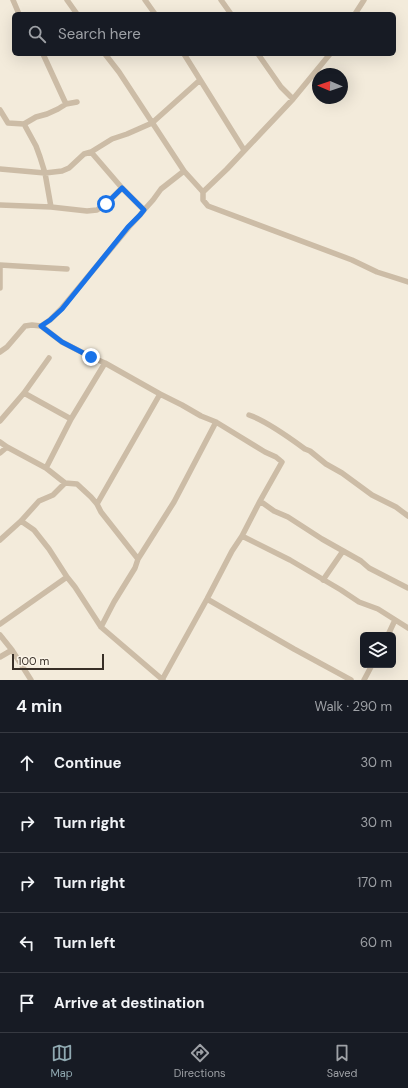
<!DOCTYPE html>
<meta charset="utf-8">
<style>
:root{--surface:#171b24;--page:#242831;--text:#f1f3f6;--muted:#9ea1a6;--line:#363941;--accent:#90a9b1}
body{margin:0;font-family:"DM Sans",sans-serif;background:var(--page);color:var(--text)}
.controls{position:absolute;right:12px;bottom:12px;display:grid;overflow:hidden;border-radius:6px;box-shadow:0 4px 16px #0002}
.controls button{width:36px;height:36px;display:grid;place-items:center;padding:0;border:0;border-bottom:1px solid var(--line);background:var(--surface);color:var(--text);font:20px sans-serif}
.compass{position:absolute;left:312px;top:68px;width:36px;height:36px;border-radius:50%;background:var(--surface);box-shadow:0 4px 16px #0002;rotate:272deg}
.scale{position:absolute;left:12px;bottom:10px;width:92px;box-sizing:border-box;padding-left:4px;border:2px solid #382f27;border-top:0;font-size:11px;line-height:14px;white-space:nowrap;color:#382f27;-webkit-text-stroke:3px #fbf4e7;paint-order:stroke}
.stop{position:absolute;width:12px;height:12px;margin:-9px;border:3px solid #1a73e8;border-radius:50%;background:#fff}
.stop.end{background:#1a73e8;border-color:#fff;box-shadow:0 1px 4px #0008}
.list{margin:0;padding:0;list-style:none}
h2{display:flex;justify-content:space-between;align-items:center;height:52px;margin:0;padding:0 16px;font-size:17px}
h2 small{font-size:13px;font-weight:400;color:var(--muted)}
.list li{display:grid;grid-template-columns:26px 1fr auto;gap:12px;align-items:center;box-sizing:border-box;height:60px;padding:0 16px;border-top:1px solid var(--line)}
.list b{display:block;font-size:15px;white-space:nowrap}
.list em{font-size:13px;font-style:normal;color:var(--muted)}
.icon{flex:none;width:22px;height:22px;fill:none;stroke:currentColor;stroke-width:2;stroke-linecap:round;stroke-linejoin:round}
.map{position:relative;flex:none;width:408px;height:680px;overflow:hidden}
.search{position:absolute;background:var(--surface);box-shadow:0 4px 16px #0002;left:12px;right:12px;top:12px;height:44px;display:flex;align-items:center;gap:10px;box-sizing:border-box;padding:0 14px;border-radius:6px;color:var(--muted);font-size:15px}
.sheet{height:352px;background:var(--surface)}
nav{display:flex;justify-content:space-around;align-items:center;box-sizing:border-box;height:56px;border-top:1px solid var(--line);background:var(--surface);font-size:11px;color:var(--muted)}
nav a{display:grid;justify-items:center;gap:2px}
nav .on{color:var(--accent)}
.map>svg:first-child{display:block}
.lines{fill:none;stroke-linecap:round;stroke-linejoin:round}
.street{stroke:#ccbca6;stroke-width:5.5}
.route{stroke:#1a73e8;stroke-width:5}
</style>
<div class="map">
<svg width="408" height="680" viewBox="0 0 408 680">
<rect width="100%" height="100%" fill="#f3ebdb"/>
<g class="lines">
<path class="street" d="M 13,0 L 19,14
M 67,0 L 77,14
M 145,0 L 155,14
M 221,0 L 231,14
M 355,14 L 364,0
M 43,54 L 66,104
M 105,54 L 119,72 L 184,171 L 203,192 L 203,200 L 208,206 L 352,260 L 377,272 L 408,282
M 184,54 L 244,150
M 258,54 L 281,87 L 293,99
M 0,110 L 8,123 L 24,124 L 36,146 L 40,157 L 45,173 L 51,207
M 24,124 L 36,117 L 47,114 L 58,109 L 66,104 L 77,102
M 91,152 L 122,188 L 144,210
M 0,169 L 45,173 L 62,171 L 69,168 L 84,154 L 91,152 L 112,139 L 127,134 L 152,123 L 200,80
M 203,192 L 227,169 L 277,116 L 293,99 L 330,54
M 0,205 L 51,207 L 87,211 L 97,210 L 106,204 L 122,188
M 0,265 L 67,269
M 0,288 L 0,265
M 41,326 L 62,342 L 91,357 L 105,363 L 160,394 L 182,405 L 201,416 L 216,422 L 265,452 L 276,457 L 282,462 L 260,501 L 242,536 L 232,551 L 207,599 L 162,680
M 0,352 L 7,347 L 25,326 L 32,325 L 41,326 L 50,320 L 61,309 L 129,227 L 140,215 L 144,210 L 153,200 L 161,189 L 184,171
M 24,393 L 71,419
M 249,415 C 267,421 290,438 305,449 L 310,451 L 326,464 L 342,473 L 372,495 L 396,507 L 408,516
M 0,421 L 24,393 L 49,358
M 0,442 L 7,447 L 46,468 L 65,483 L 77,484 L 91,497 L 97,504 L 101,512 L 138,559
M 0,453 L 7,447
M 46,468 L 71,419 L 105,363
M 260,501 L 274,511 L 288,517 L 322,539 L 361,561 L 369,568 L 408,588
M 97,504 L 160,394
M 21,521 L 34,530 L 49,549 L 67,577 L 75,587 L 101,627 L 163,680
M 242,536 L 290,560 L 341,590 L 359,602 L 378,609 L 408,628
M 0,540 L 21,521 L 39,501 L 53,495 L 65,483
M 323,580 L 343,551
M 207,599 L 294,649 L 351,680
M 0,624 L 67,577
M 101,627 L 114,602 L 135,568 L 138,559 L 174,502 L 216,422
M 0,635 L 12,650 L 31,680
M 388,635 L 395,620
M 0,657 L 12,650
M 364,680 L 372,665"/>
</g>
<g class="lines">
<path class="route" d="M 91,357 L 62,342 L 41,326 L 50,320 L 62,309 L 128,227 L 140,215 L 144,210 L 122,188 L 106,204"/>
</g>
</svg>
<div class="controls">
<button><svg class="icon" aria-label="layers" viewBox="0 0 24 24"><path d="M12 4l9 5-9 5-9-5zM3 14l9 5 9-5"/></svg></button>
</div>
<svg class="compass" viewBox="-18 -18 36 36"><path d="M0-13l5 13h-10z" fill="#e53935"/><path d="M0 13l5-13h-10z" fill="#9ea1a6"/></svg>
<div class="scale">100 m</div>
<div class="stop" style="left:106px;top:204px"></div>
<div class="stop end" style="left:91px;top:357px"></div>
<div class="search"><svg class="icon" aria-label="search" viewBox="0 0 24 24"><circle cx="10" cy="10" r="6"/><path d="M15 15l6 6"/></svg>Search here</div>
</div>
<section class="sheet">
<h2>4 min<small>Walk · 290 m</small></h2>
<ul class="list">
<li><svg class="icon" aria-label="ahead" viewBox="0 0 24 24"><path d="M12 20V5M6 11l6-6 6 6"/></svg><div><b>Continue</b></div><em>30 m</em></li>
<li><svg class="icon" aria-label="right" viewBox="0 0 24 24"><path d="M7 20v-9h11M14 6l5 5-5 5"/></svg><div><b>Turn right</b></div><em>30 m</em></li>
<li><svg class="icon" aria-label="right" viewBox="0 0 24 24"><path d="M7 20v-9h11M14 6l5 5-5 5"/></svg><div><b>Turn right</b></div><em>170 m</em></li>
<li><svg class="icon" aria-label="left" viewBox="0 0 24 24"><path d="M17 20v-9H6M10 6l-5 5 5 5"/></svg><div><b>Turn left</b></div><em>60 m</em></li>
<li><svg class="icon" aria-label="arrive" viewBox="0 0 24 24"><path d="M6 21V4h12l-3 4 3 4H6"/></svg><div><b>Arrive at destination</b></div></li>
</ul>
</section>
<nav>
<a class="on"><svg class="icon" aria-label="map" viewBox="0 0 24 24"><path d="M3 6l6-2 6 2 6-2v14l-6 2-6-2-6 2zM9 4v14M15 6v14"/></svg>Map</a>
<a><svg class="icon" aria-label="directions" viewBox="0 0 24 24"><path d="M12 3l9 9-9 9-9-9zM9 14v-3h6M13 9l2 2-2 2"/></svg>Directions</a>
<a><svg class="icon" aria-label="saved" viewBox="0 0 24 24"><path d="M7 4h10v16l-5-4-5 4z"/></svg>Saved</a>
</nav>
